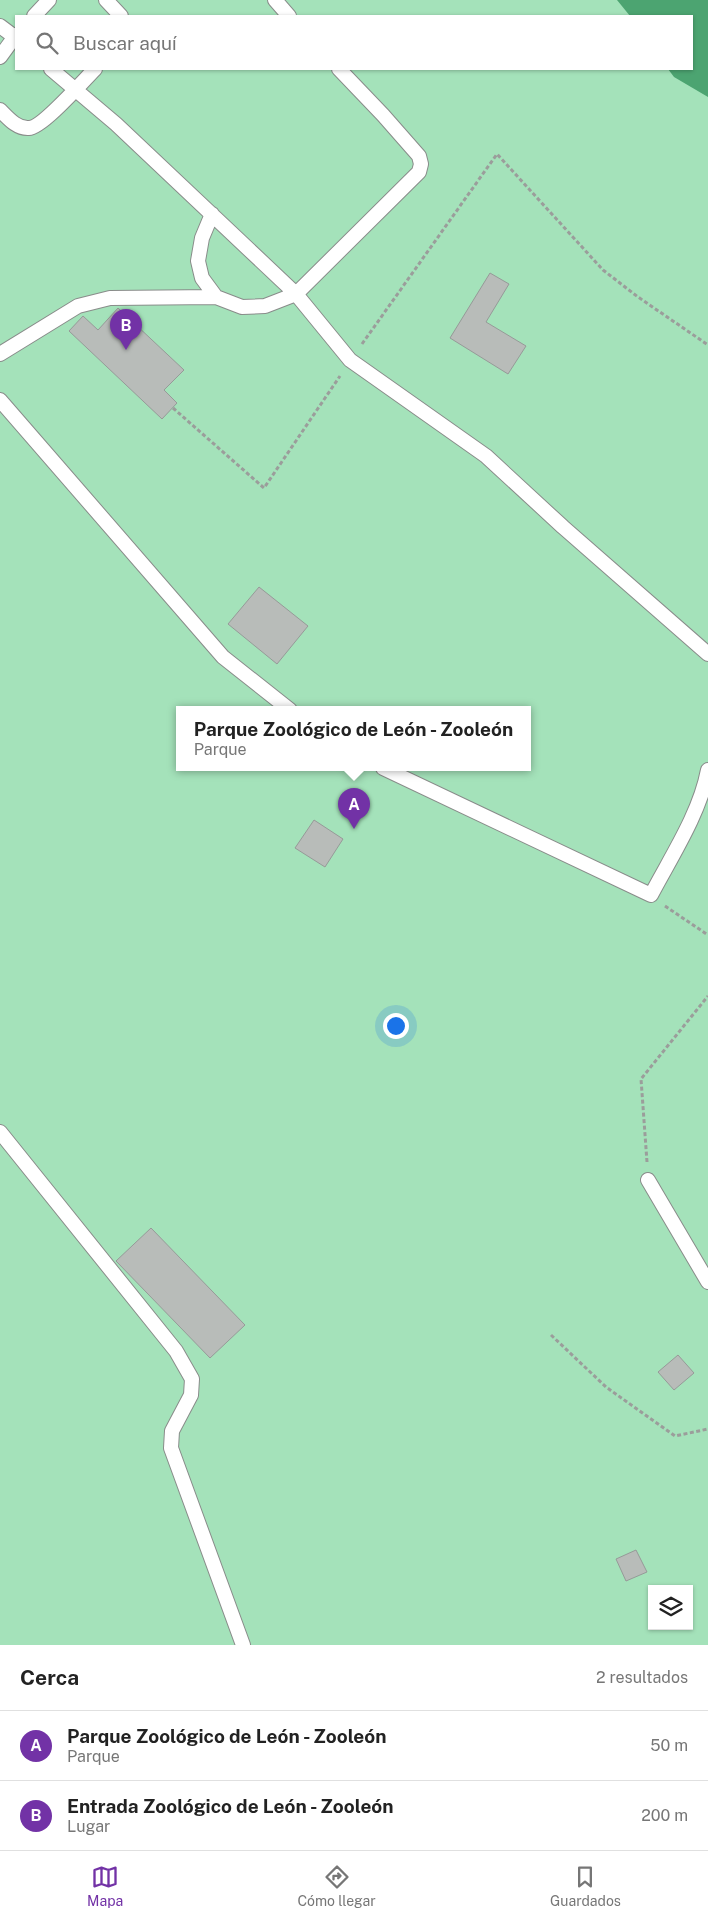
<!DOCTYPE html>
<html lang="es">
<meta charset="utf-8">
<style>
:root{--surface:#fff;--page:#f2f2f2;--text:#222;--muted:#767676;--line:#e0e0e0;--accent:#7232a6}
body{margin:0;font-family:"Public Sans",sans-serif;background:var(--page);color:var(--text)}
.controls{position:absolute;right:15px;bottom:15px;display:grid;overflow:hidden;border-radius:0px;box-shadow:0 1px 4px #0004}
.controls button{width:45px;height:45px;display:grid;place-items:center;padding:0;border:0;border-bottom:1px solid var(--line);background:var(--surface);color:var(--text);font:25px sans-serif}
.you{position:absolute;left:395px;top:1025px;width:18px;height:18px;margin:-12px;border:4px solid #fff;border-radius:50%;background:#1a73e8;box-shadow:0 0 0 8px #1a73e833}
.badge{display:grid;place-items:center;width:32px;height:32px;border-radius:50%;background:var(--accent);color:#fff;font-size:16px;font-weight:700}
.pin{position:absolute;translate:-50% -41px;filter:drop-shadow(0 1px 2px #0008)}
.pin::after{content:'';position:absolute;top:26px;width:18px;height:15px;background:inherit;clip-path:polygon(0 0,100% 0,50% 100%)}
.popup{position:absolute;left:176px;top:706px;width:355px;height:65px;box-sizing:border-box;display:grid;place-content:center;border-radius:0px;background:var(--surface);filter:drop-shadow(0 1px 4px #0005);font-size:16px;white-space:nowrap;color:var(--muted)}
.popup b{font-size:19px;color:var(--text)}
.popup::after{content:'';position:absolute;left:50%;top:100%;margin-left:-10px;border:10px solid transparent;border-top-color:var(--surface)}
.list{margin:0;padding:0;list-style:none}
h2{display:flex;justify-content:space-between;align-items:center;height:65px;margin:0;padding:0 20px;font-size:21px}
h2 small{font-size:16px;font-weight:400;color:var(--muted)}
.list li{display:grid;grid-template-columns:32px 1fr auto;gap:15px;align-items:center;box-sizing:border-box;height:70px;padding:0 20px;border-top:1px solid var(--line)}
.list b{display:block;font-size:19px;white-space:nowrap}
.list p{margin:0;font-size:16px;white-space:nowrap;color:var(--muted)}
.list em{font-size:16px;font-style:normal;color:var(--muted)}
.icon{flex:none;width:28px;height:28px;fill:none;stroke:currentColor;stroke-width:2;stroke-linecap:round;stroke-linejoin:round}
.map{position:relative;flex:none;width:708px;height:1645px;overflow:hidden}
.search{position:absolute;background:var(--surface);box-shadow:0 1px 4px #0004;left:15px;right:15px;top:15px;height:55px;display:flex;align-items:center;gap:12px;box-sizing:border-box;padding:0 18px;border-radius:0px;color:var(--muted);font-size:19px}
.sheet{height:205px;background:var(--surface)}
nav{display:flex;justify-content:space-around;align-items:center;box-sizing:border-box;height:70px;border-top:1px solid var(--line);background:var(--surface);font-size:14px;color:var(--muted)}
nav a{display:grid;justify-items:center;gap:2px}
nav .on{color:var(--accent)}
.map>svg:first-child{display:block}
.green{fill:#a4e2ba;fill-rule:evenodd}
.water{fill:#4ca471}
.building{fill:#b8bcb9;stroke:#969a98}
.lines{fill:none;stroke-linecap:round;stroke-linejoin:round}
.service-casing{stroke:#898c8a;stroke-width:16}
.path{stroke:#9b9d9b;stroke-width:3;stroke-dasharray:4 2.5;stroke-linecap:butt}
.service{stroke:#fff;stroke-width:14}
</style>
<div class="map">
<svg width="708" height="1645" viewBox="0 0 708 1645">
<rect width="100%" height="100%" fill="#dde1de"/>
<path class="green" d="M 0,0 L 708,0 L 708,1645 L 0,1645 ZM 16,16 L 692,16 L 692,69 L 16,69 ZM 180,710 L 528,710 L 528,768 L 180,768 ZM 652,1589 L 689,1589 L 689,1626 L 652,1626 Z"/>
<path class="water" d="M 617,0 L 708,0 L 708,97 L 674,77 L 668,69 L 692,69 L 692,16 L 630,16 Z"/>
<path class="building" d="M 490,273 L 509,284 L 486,322 L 526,346 L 508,374 L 450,338 Z
M 118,308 L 184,370 L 164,390 L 177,403 L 162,419 L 69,331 L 83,316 L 98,330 Z
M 259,587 L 308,626 L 277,664 L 228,624 Z
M 314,820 L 343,839 L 325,867 L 295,848 Z
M 151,1228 L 245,1325 L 210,1358 L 116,1261 Z
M 678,1355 L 694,1373 L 674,1390 L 658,1372 Z
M 636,1550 L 647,1572 L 626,1581 L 616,1559 Z"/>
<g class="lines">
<g class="service-casing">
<path id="service" d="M 106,0 L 121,16
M 275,0 L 289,16
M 34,16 L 49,0
M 0,26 L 16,38
M 0,57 L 16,35
M 51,69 L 116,124 L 296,294 L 350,360 L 486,456 L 563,527 L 708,654
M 0,110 C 8,118 17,129 29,128 C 42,128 84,80 95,69
M 212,214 L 202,238 L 198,261 L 202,278 L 216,297 L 242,307 L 265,306 L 296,294 L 419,172 L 421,164 L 419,156 L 383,115 L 339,69
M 0,354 L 78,306 L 110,298 L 216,297
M 0,400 L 223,657 L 290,710
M 383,768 L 651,895 C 671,857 700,813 708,770
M 0,1132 L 176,1351 L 192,1379 L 191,1395 L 172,1431 L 171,1448 L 243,1645
M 648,1180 L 708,1282"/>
</g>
<path class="path" d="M 362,344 L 497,154 L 603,270 L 638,297 L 708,345
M 173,408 L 264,488 L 340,376
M 665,906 L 708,935
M 647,1162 L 641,1079 L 708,996
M 551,1335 L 606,1387 L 675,1436 L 708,1429"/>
<use href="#service" class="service"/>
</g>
</svg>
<div class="controls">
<button><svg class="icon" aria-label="layers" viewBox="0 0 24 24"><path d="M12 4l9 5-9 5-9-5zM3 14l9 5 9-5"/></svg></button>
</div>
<div class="you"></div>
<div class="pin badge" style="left:354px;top:829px">A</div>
<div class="popup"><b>Parque Zoológico de León - Zooleón</b>Parque</div>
<div class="pin badge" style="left:126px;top:350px">B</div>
<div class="search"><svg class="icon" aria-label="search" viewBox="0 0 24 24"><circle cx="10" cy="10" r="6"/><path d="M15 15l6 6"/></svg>Buscar aquí</div>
</div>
<section class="sheet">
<h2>Cerca<small>2 resultados</small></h2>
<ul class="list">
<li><span class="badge">A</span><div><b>Parque Zoológico de León - Zooleón</b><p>Parque</p></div><em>50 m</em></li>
<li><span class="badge">B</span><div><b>Entrada Zoológico de León - Zooleón</b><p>Lugar</p></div><em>200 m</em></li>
</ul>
</section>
<nav>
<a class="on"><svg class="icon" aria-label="map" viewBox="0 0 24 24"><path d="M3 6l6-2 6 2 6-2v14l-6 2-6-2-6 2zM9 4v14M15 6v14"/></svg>Mapa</a>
<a><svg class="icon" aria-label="directions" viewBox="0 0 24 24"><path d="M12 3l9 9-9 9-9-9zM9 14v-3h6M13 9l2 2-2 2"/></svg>Cómo llegar</a>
<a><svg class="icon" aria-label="saved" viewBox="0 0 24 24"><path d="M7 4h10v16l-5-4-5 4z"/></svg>Guardados</a>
</nav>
